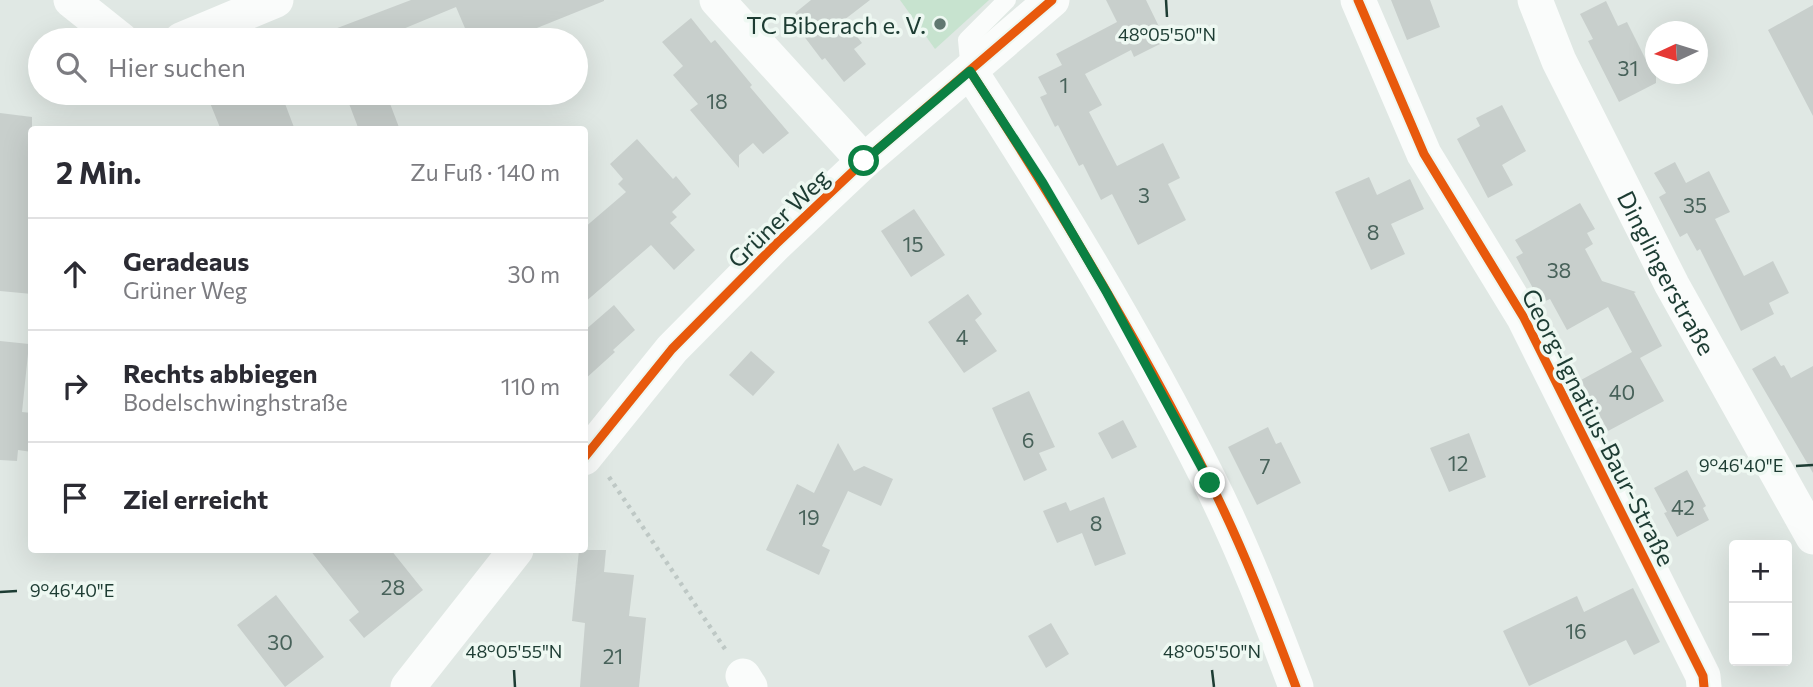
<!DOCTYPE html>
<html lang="de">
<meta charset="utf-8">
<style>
:root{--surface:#fff;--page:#f2f2f3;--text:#2b2b33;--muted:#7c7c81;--line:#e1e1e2}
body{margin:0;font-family:Commissioner,sans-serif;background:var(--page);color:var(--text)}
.controls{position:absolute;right:21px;bottom:21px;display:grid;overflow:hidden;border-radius:7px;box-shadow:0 7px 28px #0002}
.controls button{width:63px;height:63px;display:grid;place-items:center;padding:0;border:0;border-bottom:2px solid var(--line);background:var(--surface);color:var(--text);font:35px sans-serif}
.compass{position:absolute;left:1645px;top:21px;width:63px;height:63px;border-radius:50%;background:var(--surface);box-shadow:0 7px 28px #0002;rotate:266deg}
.stop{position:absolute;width:21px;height:21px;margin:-16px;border:5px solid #0b8043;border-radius:50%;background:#fff}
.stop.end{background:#0b8043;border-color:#fff;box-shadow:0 2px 7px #0008}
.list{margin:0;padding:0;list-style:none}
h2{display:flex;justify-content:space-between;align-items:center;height:91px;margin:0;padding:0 28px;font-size:30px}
h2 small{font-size:23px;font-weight:400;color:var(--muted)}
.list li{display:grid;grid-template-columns:46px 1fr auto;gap:21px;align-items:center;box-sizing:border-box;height:112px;padding:0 28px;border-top:2px solid var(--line)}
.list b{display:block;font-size:26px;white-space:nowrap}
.list p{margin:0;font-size:23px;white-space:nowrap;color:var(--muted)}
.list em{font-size:23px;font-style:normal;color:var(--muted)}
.icon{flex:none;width:38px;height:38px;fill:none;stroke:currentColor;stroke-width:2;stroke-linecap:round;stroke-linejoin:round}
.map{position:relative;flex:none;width:1813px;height:687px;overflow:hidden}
.search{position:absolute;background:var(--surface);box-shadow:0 7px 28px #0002;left:28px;top:28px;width:560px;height:77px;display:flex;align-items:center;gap:18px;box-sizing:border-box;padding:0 24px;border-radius:38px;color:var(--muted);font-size:26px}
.panel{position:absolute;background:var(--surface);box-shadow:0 7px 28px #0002;left:28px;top:126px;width:560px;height:427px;border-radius:7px}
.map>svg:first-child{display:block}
.green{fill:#c7e3cf}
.building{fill:#c8cfcc}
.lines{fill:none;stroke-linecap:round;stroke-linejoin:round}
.path{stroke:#bec8c5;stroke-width:4.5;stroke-dasharray:3.5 5;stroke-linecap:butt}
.lane{stroke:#fafcfb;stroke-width:18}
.street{stroke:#fafcfb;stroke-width:35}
.cycleway-casing{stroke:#eef8f2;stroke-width:13}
.cycleway{stroke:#e8590c;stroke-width:9}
.route{stroke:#0b8043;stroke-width:9}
.ticks{fill:none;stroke:#1d3c33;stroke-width:2.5}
.poi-dot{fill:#617871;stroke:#eef8f2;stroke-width:2.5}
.labels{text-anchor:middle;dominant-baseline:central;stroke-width:7;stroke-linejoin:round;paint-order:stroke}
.number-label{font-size:21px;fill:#48625a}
.poi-label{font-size:24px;fill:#1d3c33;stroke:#eef8f2;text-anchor:end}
.street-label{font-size:24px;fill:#1d3c33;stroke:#eef8f2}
.ticks-label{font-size:18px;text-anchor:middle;fill:#1d3c33;stroke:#eef8f2;stroke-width:7;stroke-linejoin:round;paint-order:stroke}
</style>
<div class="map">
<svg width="1813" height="687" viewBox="0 0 1813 687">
<rect width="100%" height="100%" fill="#e0e8e4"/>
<path class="green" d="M 900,0 L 989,0 L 935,49 Z"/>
<path class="building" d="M 411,0 L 604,0 L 604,1 L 522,34 L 525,40 L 470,40 L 456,7 L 391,34 L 394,40 L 311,40 L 311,38 Z
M 811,0 L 870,0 L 844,20 L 862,43 L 854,49 L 866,64 L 844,82 L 825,58 L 822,60 L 800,31 L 805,27 L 795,13 Z
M 1106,0 L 1146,0 L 1166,41 L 1134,57 L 1131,50 L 1085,74 L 1102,105 L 1089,112 L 1117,166 L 1163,143 L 1180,178 L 1168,184 L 1186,220 L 1138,245 L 1112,194 L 1101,200 L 1083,164 L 1079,166 L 1058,125 L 1055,127 L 1040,97 L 1047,94 L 1038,77 L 1062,65 L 1056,54 L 1117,22 Z
M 1391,0 L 1430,0 L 1440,27 L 1407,40 Z
M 1606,1 L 1618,26 L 1627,22 L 1646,60 L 1656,55 L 1656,83 L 1619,102 L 1588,41 L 1593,39 L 1580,14 Z
M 1813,5 L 1813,116 L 1768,30 Z
M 691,18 L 711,43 L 715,40 L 752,85 L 750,87 L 789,133 L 763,154 L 753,143 L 739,155 L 739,168 L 690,110 L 698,104 L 673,75 L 683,66 L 662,42 Z
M 206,93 L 281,93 L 295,130 L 221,130 Z
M 345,93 L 386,93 L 400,130 L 359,130 Z
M 1502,105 L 1526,151 L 1502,165 L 1513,185 L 1488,198 L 1457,139 L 1480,126 L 1476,118 Z
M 0,113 L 32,117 L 32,294 L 0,291 Z
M 637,139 L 673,179 L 676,176 L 691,194 L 672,212 L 677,217 L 670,223 L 695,250 L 674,270 L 651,245 L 584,303 L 584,228 L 626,192 L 618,184 L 623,179 L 610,164 Z
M 1675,162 L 1686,183 L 1709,171 L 1730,212 L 1715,219 L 1744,276 L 1773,261 L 1789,293 L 1769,303 L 1774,314 L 1741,331 L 1700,249 L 1697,251 L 1687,233 L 1680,237 L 1659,197 L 1666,193 L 1654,173 Z
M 1369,177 L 1377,195 L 1410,179 L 1424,209 L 1391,224 L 1405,254 L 1371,270 L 1335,192 Z
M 1580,203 L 1595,229 L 1587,233 L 1593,244 L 1585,249 L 1602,281 L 1636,292 L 1634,293 L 1662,346 L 1640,358 L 1664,401 L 1608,431 L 1581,380 L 1632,352 L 1608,307 L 1567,330 L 1550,299 L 1541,303 L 1516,257 L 1523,253 L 1515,240 Z
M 914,209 L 945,255 L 911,277 L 881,231 Z
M 968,294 L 982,314 L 975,320 L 997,351 L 964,373 L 928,322 Z
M 614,305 L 635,330 L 613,350 L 615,352 L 584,380 L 584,331 Z
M 0,341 L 29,344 L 22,412 L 32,413 L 32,452 L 18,450 L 17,461 L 0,460 Z
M 751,351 L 775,372 L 753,396 L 729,375 Z
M 1775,356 L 1781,366 L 1784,365 L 1791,378 L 1813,366 L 1813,473 L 1752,369 Z
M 1029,391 L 1055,447 L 1039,453 L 1047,470 L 1024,481 L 992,408 Z
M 1123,420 L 1137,447 L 1112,459 L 1098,433 Z
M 1268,427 L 1276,444 L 1281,442 L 1301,483 L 1257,505 L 1228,447 Z
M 1469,433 L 1486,477 L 1449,492 L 1430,448 Z
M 838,443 L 854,471 L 864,466 L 893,479 L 881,506 L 848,491 L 822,546 L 830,550 L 819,575 L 766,550 L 797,484 L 814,493 Z
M 1687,470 L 1706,506 L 1703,508 L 1709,520 L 1677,537 L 1664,513 L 1667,512 L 1654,488 Z
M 1104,497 L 1126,554 L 1095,566 L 1082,533 L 1057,543 L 1043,511 L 1066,502 L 1070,511 Z
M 310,550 L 391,550 L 423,590 L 364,638 L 349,620 L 359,612 Z
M 579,550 L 606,550 L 604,572 L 634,575 L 629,616 L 646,618 L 639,687 L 580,687 L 585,623 L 572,621 Z
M 1633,588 L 1660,642 L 1634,655 L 1626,640 L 1529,686 L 1503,631 L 1577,596 L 1584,612 Z
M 276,595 L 324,657 L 285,687 L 237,625 Z
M 1051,623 L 1069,654 L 1046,668 L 1028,636 Z"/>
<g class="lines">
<path class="path" d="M 609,477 L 725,649"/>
<path class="lane" d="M 970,71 L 967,40 L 1007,0"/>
<g class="street">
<path d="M 71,0 L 121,40"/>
<path d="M 717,0 L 864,161"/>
<path d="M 1358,0 L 1424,154 L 1524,318 L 1703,676 L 1704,687"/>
<path id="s1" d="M 1535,0 L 1559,61 L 1672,285 L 1813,537"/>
<path d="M 181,40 L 276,0"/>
<path d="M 970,71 C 1057,204 1139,340 1210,482 C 1243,548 1270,618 1296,687"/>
<path d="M 584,458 L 672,349 L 776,244 L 864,161 L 1052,0"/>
<path d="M 743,676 L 750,687"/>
<path d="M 408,687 L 516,550"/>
</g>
<g class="cycleway-casing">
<path id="cycleway" d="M 1358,0 L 1424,154 L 1524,318 L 1703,676 L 1704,687
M 970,71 C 1057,204 1139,340 1210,482 C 1243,548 1270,618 1296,687
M 584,458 L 672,349 L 776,244 L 864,161 L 1052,0"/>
</g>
<use href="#cycleway" class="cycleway"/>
</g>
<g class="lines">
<path class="route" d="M 864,161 L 970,71 L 1043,183 L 1107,293 L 1210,483"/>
</g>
<path class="ticks" d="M 1166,0 L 1167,17M 1796,466 L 1813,465M 0,592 L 17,591M 514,670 L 515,687M 1212,670 L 1214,687"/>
<circle class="poi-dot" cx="940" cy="24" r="7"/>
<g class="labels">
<g class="number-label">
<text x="1628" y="67">31</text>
<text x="1064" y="84">1</text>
<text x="717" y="100">18</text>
<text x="1144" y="194">3</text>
<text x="1695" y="204">35</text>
<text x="1373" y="231">8</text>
<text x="913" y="243">15</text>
<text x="1559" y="269">38</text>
<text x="962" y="336">4</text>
<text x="1622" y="391">40</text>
<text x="1028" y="439">6</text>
<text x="1458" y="462">12</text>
<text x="1265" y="465">7</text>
<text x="1683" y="506">42</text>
<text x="809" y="516">19</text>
<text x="1096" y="522">8</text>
<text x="393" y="586">28</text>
<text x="1576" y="630">16</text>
<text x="280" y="641">30</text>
<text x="613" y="655">21</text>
</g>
<g class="poi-label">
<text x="926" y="24">TC Biberach e. V.</text>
</g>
<g class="street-label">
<text transform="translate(778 218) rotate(-44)">Grüner Weg</text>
<text stroke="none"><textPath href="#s1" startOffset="303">Dinglingerstraße</textPath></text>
<text transform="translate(1599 427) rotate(63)">Georg-Ignatius-Baur-Straße</text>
</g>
</g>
<g class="ticks-label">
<text x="1167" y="41">48°05'50"N</text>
<text x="1741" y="472">9°46'40"E</text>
<text x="72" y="597">9°46'40"E</text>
<text x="514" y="658">48°05'55"N</text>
<text x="1212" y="658">48°05'50"N</text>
</g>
</svg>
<div class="controls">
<button>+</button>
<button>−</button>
</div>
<svg class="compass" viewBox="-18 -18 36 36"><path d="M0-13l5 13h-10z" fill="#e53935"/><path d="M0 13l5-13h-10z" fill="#7c7c81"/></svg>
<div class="stop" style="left:864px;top:161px"></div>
<div class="stop end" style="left:1210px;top:483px"></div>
<div class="search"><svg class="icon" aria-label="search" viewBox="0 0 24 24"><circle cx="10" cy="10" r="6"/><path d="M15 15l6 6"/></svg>Hier suchen</div>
<section class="panel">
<h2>2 Min.<small>Zu Fuß · 140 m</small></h2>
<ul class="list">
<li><svg class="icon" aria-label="ahead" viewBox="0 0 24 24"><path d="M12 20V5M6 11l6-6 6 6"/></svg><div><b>Geradeaus</b><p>Grüner Weg</p></div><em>30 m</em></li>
<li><svg class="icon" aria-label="right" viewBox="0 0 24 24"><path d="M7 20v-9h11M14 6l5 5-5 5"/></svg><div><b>Rechts abbiegen</b><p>Bodelschwinghstraße</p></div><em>110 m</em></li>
<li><svg class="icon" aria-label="arrive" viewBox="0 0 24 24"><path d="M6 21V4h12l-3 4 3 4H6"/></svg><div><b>Ziel erreicht</b></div></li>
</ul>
</section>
</div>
